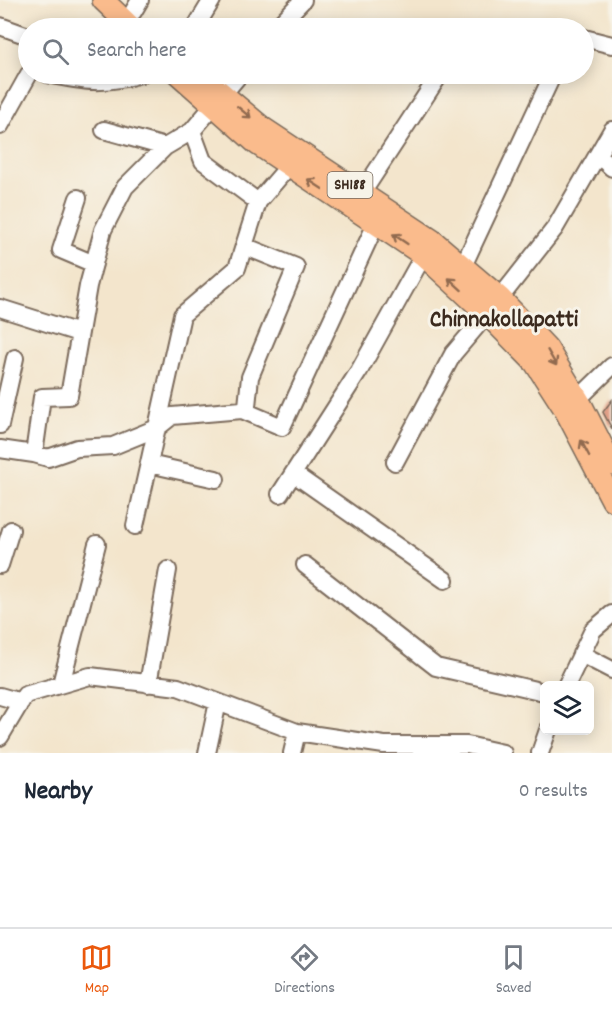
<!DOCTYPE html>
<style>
:root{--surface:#fff;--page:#f6f6f7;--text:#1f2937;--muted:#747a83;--line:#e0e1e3;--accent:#ea580c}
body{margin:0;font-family:Dekko,sans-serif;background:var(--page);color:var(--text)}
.controls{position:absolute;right:18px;bottom:18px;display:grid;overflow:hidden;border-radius:9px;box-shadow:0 3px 15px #0003}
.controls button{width:54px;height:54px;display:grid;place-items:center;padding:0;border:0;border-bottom:2px solid var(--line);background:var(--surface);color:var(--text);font:30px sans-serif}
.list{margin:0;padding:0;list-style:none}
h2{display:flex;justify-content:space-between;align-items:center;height:78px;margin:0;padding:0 24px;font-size:26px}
h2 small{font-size:20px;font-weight:400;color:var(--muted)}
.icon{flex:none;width:33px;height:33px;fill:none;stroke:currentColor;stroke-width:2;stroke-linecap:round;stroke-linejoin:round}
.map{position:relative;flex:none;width:612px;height:753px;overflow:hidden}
.search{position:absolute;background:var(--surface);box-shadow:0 3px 15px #0003;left:18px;right:18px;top:18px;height:66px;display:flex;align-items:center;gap:15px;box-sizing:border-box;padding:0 21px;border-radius:33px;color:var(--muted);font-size:22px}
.sheet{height:174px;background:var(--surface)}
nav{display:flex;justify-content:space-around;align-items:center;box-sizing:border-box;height:84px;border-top:2px solid var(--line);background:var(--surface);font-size:16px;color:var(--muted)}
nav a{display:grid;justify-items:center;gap:3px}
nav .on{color:var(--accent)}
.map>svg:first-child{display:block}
.building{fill:#de947c}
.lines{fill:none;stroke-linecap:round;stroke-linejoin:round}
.minor-casing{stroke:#7b6b5b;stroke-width:20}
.major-casing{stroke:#7b6b5b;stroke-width:24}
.minor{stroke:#fff;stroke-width:16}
.major{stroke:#fabb8c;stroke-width:21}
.oneway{stroke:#916b50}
.labels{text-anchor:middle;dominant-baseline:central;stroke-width:6;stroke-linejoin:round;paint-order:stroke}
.shield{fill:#f7f3e8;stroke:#73665b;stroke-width:1.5}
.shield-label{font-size:16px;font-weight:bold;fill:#3b2a1e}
.district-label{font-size:24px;font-weight:bold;fill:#3b2a1e;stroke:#f7f3e8}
</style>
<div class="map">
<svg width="612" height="753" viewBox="0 0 612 753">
<rect width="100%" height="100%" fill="#f7f3e8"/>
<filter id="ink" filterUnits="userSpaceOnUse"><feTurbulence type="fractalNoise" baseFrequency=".0167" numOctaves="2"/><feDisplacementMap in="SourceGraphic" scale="12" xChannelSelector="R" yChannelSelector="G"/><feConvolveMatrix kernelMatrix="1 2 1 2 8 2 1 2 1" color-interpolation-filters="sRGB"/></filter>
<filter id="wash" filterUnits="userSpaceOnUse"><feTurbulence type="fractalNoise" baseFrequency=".008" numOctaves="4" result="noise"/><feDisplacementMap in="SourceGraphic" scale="24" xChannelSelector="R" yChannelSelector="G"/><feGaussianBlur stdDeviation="1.35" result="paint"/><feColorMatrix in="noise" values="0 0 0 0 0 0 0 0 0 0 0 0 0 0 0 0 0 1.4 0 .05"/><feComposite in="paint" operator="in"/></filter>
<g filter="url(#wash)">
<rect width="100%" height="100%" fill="#f3e5cc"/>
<g id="blocks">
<path class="building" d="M 612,400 L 612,429 L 603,412 Z"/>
</g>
</g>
<g filter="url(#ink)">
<use href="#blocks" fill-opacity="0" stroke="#7b6b5b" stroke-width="1.5"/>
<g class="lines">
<g class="minor-casing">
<path id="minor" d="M 133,12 L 140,0
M 0,26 L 28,36
M 195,28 L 212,0
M 276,28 L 303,0
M 584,38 L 612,45
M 48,74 C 84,82 104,85 141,74
M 0,126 L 29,74
M 104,130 L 165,147
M 192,131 L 203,161 L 258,202
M 598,155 L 612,168
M 362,193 L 440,74
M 78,198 L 61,250 L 94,264
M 464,264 L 553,74
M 500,298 L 555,228 L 612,130
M 0,308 L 79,333
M 577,400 L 612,366
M 242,410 L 282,427 L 381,213
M 0,425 L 15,358
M 0,449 L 34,454 L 42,397 L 69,396 L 88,286 L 103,230 L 125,187 L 165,147 L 192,131 L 240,74
M 34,454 L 48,458 L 77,448 L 113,446 L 157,428 L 172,416 L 242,410 L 247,406 L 250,377 L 296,267 L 244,246
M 395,462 L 453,354 L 487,314
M 149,464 L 216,479
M 294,474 L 445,580
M 280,494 L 359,371 L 429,245
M 135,526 L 182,315 L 237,268 L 258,202 L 288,167
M 0,565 L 11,530
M 305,565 L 436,667 L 544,692
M 581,654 L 612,670
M 61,684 L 97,544
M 148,684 L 168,570
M 566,686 L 593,630 L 612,614
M 0,696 L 21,702
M 0,737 L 25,695 L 90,676 L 178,687 L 297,732
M 207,753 L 218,702
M 292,753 L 297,732 L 384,745 L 467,745 L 503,753
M 540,753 L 548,730"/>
</g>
<g class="major-casing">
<path id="major" d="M 103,0 L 132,28
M 178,74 L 257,144 L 423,255 L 487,314 L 535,363 L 564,408 L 612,500
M 199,74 L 263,128 L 432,240 L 500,298 L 547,348 L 582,406 L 612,465"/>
</g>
<use href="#minor" class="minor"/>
<use href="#major" class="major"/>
</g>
<defs><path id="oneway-shaft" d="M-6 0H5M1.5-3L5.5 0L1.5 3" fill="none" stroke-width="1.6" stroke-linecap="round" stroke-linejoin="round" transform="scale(1.5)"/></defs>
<g class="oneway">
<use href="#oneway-shaft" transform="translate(244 112) rotate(40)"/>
<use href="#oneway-shaft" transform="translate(315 184) rotate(-147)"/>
<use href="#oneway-shaft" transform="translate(400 239) rotate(-146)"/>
<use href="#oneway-shaft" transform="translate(455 284) rotate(-138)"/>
<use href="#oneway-shaft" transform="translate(552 358) rotate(60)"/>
<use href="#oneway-shaft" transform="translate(585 448) rotate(-118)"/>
</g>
</g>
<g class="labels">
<rect class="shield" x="327.5" y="172" width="45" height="26" rx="4.5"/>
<g class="shield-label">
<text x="350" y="185">SH188</text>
</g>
<g class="district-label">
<text x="504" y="321">Chinnakollapatti</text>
</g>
</g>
</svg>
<div class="controls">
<button><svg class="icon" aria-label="layers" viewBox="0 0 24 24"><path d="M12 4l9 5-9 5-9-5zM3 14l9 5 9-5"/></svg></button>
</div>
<div class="search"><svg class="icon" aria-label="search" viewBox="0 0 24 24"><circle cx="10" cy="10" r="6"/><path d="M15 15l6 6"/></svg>Search here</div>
</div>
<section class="sheet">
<h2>Nearby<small>0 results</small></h2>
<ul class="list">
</ul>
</section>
<nav>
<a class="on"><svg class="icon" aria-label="map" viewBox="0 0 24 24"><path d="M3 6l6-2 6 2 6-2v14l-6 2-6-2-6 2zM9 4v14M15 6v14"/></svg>Map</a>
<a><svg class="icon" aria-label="directions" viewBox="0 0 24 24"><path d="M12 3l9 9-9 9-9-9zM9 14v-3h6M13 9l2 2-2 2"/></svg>Directions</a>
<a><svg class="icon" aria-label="saved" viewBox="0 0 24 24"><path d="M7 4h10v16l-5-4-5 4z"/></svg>Saved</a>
</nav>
